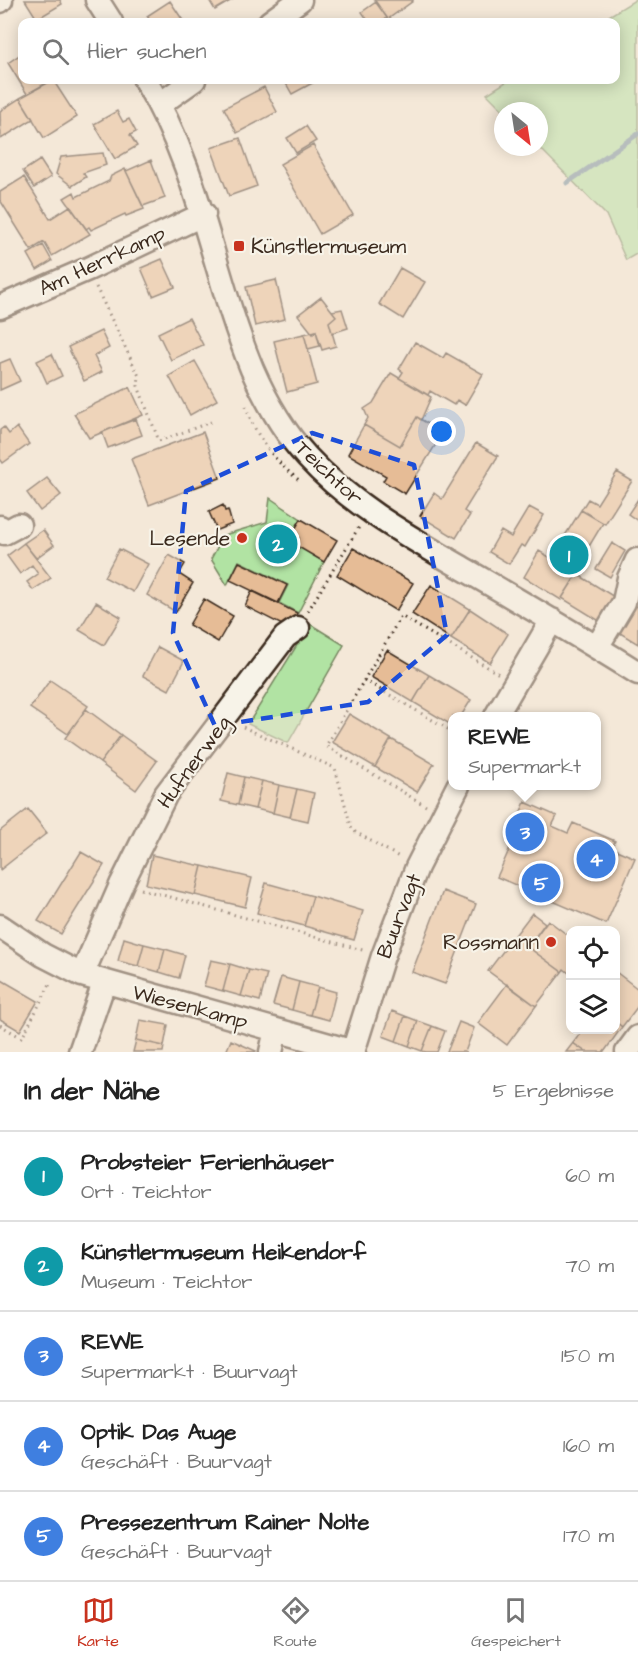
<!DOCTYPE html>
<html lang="de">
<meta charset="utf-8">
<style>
:root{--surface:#fff;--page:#f2f2f2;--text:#222;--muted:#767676;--line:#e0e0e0;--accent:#c8321e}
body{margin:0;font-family:"Architects Daughter",sans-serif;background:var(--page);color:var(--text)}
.controls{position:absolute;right:18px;bottom:18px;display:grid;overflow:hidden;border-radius:12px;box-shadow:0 3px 15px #0003}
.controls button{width:54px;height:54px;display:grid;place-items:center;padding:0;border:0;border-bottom:2px solid var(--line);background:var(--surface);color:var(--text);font:30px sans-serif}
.compass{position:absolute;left:494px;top:102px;width:54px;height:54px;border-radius:50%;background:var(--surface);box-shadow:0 3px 15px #0003;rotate:150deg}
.you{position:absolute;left:442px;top:432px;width:21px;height:21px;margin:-15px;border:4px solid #fff;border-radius:50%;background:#1a73e8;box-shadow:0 0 0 9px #1a73e833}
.badge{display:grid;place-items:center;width:39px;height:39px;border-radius:50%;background:var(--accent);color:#fff;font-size:20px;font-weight:700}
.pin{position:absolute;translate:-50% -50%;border:3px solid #fff;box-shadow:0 2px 6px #0006}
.popup{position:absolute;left:448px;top:712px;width:153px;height:78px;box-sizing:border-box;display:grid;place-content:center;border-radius:12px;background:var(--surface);filter:drop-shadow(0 2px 4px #0005);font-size:20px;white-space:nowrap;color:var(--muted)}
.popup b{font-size:22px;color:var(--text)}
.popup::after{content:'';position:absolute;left:50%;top:100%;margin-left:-12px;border:12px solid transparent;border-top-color:var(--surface)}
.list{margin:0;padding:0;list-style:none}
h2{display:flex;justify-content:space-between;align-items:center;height:78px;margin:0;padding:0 24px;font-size:26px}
h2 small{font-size:20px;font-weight:400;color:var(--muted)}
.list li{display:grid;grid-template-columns:39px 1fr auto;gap:18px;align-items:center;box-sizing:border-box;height:90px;padding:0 24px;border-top:2px solid var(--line)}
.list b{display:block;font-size:22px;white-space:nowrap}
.list p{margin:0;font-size:20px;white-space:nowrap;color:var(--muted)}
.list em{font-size:20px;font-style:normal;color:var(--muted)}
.icon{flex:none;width:33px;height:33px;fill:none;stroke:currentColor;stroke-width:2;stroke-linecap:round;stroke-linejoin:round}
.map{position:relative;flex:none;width:638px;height:1052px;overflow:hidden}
.search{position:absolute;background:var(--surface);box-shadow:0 3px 15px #0003;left:18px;right:18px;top:18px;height:66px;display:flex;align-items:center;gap:15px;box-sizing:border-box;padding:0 21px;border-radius:12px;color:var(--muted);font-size:22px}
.sheet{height:528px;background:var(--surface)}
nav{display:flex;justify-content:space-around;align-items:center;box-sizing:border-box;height:84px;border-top:2px solid var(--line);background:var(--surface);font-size:16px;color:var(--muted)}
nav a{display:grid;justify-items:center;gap:3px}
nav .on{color:var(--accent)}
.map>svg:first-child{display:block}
.green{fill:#b1e3a3;stroke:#768660;stroke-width:1.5}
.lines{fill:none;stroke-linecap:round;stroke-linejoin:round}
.stream{stroke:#6d8b9b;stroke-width:5}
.building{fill:#e6bc96;stroke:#3b2a1e;stroke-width:1.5}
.minor-casing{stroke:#3b2a1e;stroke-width:27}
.path{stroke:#3b2a1e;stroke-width:3;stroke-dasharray:1.5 4.5;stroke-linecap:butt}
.minor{stroke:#f7f3e8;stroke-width:22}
.marked{fill:none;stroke:#1d4ed8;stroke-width:4.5;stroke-dasharray:12 8;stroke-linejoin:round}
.poi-dot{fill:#c8321e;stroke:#f7f3e8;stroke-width:2}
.labels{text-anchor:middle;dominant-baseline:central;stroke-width:4.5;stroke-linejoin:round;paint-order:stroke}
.poi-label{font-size:21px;fill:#3b2a1e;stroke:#f7f3e8;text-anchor:end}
.street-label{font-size:21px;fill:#3b2a1e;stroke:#f7f3e8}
</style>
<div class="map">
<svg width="638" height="1052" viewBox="0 0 638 1052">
<rect width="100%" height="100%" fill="#f4e8d8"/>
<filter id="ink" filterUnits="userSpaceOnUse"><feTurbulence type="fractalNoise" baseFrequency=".0167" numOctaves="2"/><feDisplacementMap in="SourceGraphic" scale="12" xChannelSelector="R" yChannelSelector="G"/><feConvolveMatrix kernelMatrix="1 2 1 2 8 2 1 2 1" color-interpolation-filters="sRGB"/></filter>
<g filter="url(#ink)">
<path class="green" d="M 635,0 L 638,0 L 638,253 L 626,260 L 606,215 L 539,147 L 539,111 L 504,111 L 487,94 L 509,80 L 616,80 L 616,22 L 599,22 Z
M 270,498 L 301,519 L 292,533 L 299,538 L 296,545 L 324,562 L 298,613 L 279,603 L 288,585 L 239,561 L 227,585 L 211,559 L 224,535 L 267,522 Z
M 310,624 L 344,645 L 288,743 L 248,724 Z"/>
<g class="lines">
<path class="stream" d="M 567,183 L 638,134"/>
</g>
<path class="building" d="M 25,0 L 60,0 L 62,4 L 37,19 Z
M 209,0 L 232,0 L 215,10 Z
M 374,0 L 413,0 L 413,1 L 388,19 Z
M 170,1 L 184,22 L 151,22 L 147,16 Z
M 376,2 L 387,18 L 381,22 L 369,22 L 362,12 Z
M 21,54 L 22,80 L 52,80 L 27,94 L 8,63 Z
M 53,80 L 77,117 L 44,138 L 20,98 Z
M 284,80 L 318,80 L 292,94 Z
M 264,87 L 277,112 L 237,133 L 224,108 Z
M 20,98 L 33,119 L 1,139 L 0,111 Z
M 117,111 L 123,122 L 129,119 L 136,132 L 130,135 L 137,146 L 115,159 L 94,124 Z
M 306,126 L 316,141 L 296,153 L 287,138 Z
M 240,138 L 257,186 L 229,196 L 211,148 Z
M 313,145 L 353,215 L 320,234 L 280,164 Z
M 103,153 L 106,165 L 83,173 L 86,177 L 72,186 L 56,174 L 61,157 Z
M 40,160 L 51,177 L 34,188 L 23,171 Z
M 151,160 L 165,198 L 143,206 L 126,171 Z
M 125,169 L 144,209 L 126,216 L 125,214 L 91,230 L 89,227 L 86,229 L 64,198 L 74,192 L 76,197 L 109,181 L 111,176 Z
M 24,177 L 50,219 L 70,206 L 90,234 L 52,256 L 44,242 L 31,250 L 0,200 L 0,192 Z
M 43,245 L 52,261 L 37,270 L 28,254 Z
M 162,259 L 175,287 L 153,296 L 141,268 Z
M 400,268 L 425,282 L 403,319 L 379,304 Z
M 276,280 L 285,319 L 255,326 L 246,287 Z
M 321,297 L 336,316 L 329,322 L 336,346 L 322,350 L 316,331 L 313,334 L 298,315 Z
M 342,309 L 348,328 L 332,333 L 329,322 L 336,316 L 332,311 Z
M 189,318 L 203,345 L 171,360 L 158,333 Z
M 101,331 L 109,348 L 94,356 L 102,372 L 84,381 L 68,347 Z
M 316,331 L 320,346 L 308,349 L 304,334 Z
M 304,334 L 317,384 L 287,392 L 274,341 Z
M 415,342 L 443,358 L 446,353 L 483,374 L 465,405 L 457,400 L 454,405 L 430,391 L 428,395 L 399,378 L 403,372 L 399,369 Z
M 52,354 L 62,376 L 47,383 L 37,361 Z
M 10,359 L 20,381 L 0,390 L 0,363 Z
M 195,361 L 217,400 L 190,415 L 169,376 Z
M 391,373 L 431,397 L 421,420 L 417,417 L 400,446 L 364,425 L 368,418 L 364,409 L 373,403 Z
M 130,387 L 143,415 L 89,438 L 74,414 Z
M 417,417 L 443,433 L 405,494 L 383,481 L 386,476 L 348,454 L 364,425 L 400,446 Z
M 136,419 L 142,435 L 108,448 L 102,432 Z
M 4,427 L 9,434 L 17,427 L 29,444 L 3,463 L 0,459 L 0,430 Z
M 203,432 L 220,478 L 149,505 L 131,459 Z
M 476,443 L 498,456 L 464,511 L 470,515 L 456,538 L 420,516 L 434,493 L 442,499 Z
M 617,472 L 632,481 L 605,524 L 581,510 L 588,499 L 597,504 Z
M 47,478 L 61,495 L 40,511 L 27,493 Z
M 638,499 L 638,521 L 628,514 Z
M 223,505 L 225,511 L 228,510 L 232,524 L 217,530 L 209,512 Z
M 529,507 L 544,515 L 525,547 L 521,545 L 509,564 L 489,552 L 501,531 L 511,537 Z
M 581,510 L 603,523 L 579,563 L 583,565 L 561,600 L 524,577 L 539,551 L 551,558 Z
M 301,519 L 337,540 L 324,562 L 295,545 L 299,538 L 292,534 Z
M 43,530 L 54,545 L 36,558 L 24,543 Z
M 24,543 L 51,578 L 33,590 L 27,582 L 38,574 L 32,565 L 20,574 L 7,556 Z
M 612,543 L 625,551 L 610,577 L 596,569 Z
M 353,548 L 413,583 L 396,611 L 337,575 Z
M 119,549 L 148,564 L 133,592 L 104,577 Z
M 169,555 L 185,564 L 179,574 L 193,583 L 176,612 L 147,595 Z
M 239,562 L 287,585 L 278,603 L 230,580 Z
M 577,574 L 616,598 L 601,622 L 562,598 Z
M 431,585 L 470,609 L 451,639 L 412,614 Z
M 252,591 L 297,613 L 290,629 L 245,606 Z
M 204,599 L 233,616 L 218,642 L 189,625 Z
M 96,602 L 121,617 L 104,645 L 79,630 Z
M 631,603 L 638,607 L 638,644 L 615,630 Z
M 470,609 L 508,634 L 490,663 L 451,639 Z
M 158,647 L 184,661 L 169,690 L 143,676 Z
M 387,650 L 429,675 L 413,702 L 371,677 Z
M 429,675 L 471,700 L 461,716 L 453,716 L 453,726 L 413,702 Z
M 50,680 L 88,706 L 68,734 L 30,708 Z
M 86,709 L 121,735 L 100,763 L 65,738 Z
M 349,714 L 391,739 L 375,767 L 332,742 Z
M 121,735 L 157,761 L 136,790 L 100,763 Z
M 391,739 L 434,764 L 417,792 L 375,767 Z
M 228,773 L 244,777 L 238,805 L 221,801 Z
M 244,777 L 262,781 L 255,809 L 238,805 Z
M 262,781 L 279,785 L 273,813 L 255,809 Z
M 279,785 L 297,789 L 290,817 L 273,813 Z
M 297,789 L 314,793 L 308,821 L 290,817 Z
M 525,802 L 557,816 L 552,826 L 568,833 L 573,823 L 615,841 L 612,848 L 635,858 L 606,924 L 497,877 L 513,841 L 509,839 Z
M 28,809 L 47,833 L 0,870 L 0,831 Z
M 81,852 L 104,865 L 61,934 L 38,921 Z
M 152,855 L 202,866 L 195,895 L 146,884 Z
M 202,866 L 252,878 L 245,907 L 195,895 Z
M 266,883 L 313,896 L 304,926 L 257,913 Z
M 443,891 L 476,904 L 445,984 L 412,972 Z
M 313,896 L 363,911 L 354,940 L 304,926 Z
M 532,913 L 545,923 L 528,947 L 562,972 L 536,1006 L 488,971 Z
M 548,920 L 570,937 L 570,974 L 564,969 L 562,972 L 528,947 Z
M 124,938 L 144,944 L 138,966 L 118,961 Z
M 144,944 L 165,949 L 159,972 L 138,966 Z
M 165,949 L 185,955 L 179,978 L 159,972 Z
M 211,960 L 230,964 L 223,991 L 204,986 Z
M 230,964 L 249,970 L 241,996 L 223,991 Z
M 249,970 L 267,974 L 260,1001 L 241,996 Z
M 616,972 L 638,989 L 638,1006 L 622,1027 L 616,1022 Z
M 281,977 L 299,982 L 292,1010 L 273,1005 Z
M 0,979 L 38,1001 L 20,1031 L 0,1019 Z
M 299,982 L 318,987 L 310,1015 L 292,1010 Z
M 507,984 L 536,1006 L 507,1045 L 478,1023 Z
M 318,987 L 336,992 L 329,1020 L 310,1015 Z
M 392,1011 L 405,1016 L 396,1041 L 383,1036 Z
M 405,1016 L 418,1021 L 409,1046 L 396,1041 Z
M 140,1020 L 168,1025 L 164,1046 L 136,1040 Z
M 418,1021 L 432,1026 L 422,1051 L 409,1046 Z
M 459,1022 L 474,1028 L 465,1052 L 447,1052 Z
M 616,1022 L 622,1027 L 604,1052 L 586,1052 L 573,1043 L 583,1030 L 616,1030 Z
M 432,1026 L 445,1031 L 437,1052 L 426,1052 L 422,1051 Z
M 136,1040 L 164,1046 L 163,1052 L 133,1052 Z
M 231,1040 L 256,1051 L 255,1052 L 226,1052 Z
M 573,1043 L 586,1052 L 566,1052 Z"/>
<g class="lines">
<g class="minor-casing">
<path id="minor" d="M 97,0 L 111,22
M 0,1 L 1,0
M 270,22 L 300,0
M 145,80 C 201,172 212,272 252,369 C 266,401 283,431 307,457 C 351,505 411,538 466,570 C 524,604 581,637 638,673
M 160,104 L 194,80
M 0,307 L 88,269 L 204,214
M 0,527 L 4,533 L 19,525
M 597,647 L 624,602 L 629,578 L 637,560
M 496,716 L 552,620
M 0,926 L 43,955 L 82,975 L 354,1052
M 82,975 L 122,883 L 166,794 L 285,637 L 298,628
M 80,1052 L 104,983
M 271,1052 L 276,1030
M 353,1052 L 383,956 L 417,867 L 458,786
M 627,1052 L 638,1037"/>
</g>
<path class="path" d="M 96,287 L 139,376 L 138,386 L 159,441 L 211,422
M 246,406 C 254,435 276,463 299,480
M 308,611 L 359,527
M 364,680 L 453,732
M 243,727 L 335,768 L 352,830 L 399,857
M 426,806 L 326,746 L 401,616 L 499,674
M 141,889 L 366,951
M 0,1025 L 22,1038 L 51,982"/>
<use href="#minor" class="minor"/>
</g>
</g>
<path d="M0 0H638V1052H0ZM 312,433 L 414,465 L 447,635 L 368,702 L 215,726 L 173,633 L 186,491 Z" fill="#f4e8d8" fill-opacity=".55" fill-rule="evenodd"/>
<path class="marked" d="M 312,433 L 414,465 L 447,635 L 368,702 L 215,726 L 173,633 L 186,491 Z"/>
<g class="poi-dot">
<rect x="233" y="240" width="12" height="12" rx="3"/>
<circle cx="242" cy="538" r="6"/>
<circle cx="551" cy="942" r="6"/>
</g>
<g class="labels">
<g class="poi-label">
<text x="251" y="246" text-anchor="start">Künstlermuseum</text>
<text x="230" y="538">Lesende</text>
<text x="539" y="942">Rossmann</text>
</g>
<g class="street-label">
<text transform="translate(102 261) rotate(-25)">Am Herrkamp</text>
<text transform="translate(329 473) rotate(43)">Teichtor</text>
<text transform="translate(194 762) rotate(-54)">Hufnerweg</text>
<text transform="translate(399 916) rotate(-69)">Buurvagt</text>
<text transform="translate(190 1007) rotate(15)">Wiesenkamp</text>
</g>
</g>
</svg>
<div class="controls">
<button><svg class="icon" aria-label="locate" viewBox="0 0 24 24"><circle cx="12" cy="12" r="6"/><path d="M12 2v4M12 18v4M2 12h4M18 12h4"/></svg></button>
<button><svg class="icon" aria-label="layers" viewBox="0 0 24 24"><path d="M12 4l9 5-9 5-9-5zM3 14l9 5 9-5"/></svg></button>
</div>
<svg class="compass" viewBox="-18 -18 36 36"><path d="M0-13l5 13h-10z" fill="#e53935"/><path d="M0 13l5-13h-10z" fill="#767676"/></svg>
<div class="you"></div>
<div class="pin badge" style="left:569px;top:555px;background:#0f9aa8">1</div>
<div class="pin badge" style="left:278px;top:544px;background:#0f9aa8">2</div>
<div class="pin badge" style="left:525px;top:832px;background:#3f7fe0">3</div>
<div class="popup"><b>REWE</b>Supermarkt</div>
<div class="pin badge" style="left:596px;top:859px;background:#3f7fe0">4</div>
<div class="pin badge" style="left:541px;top:883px;background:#3f7fe0">5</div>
<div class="search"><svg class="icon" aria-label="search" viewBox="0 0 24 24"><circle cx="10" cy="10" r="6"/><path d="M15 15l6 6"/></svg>Hier suchen</div>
</div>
<section class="sheet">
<h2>In der Nähe<small>5 Ergebnisse</small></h2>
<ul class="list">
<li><span class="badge" style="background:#0f9aa8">1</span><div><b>Probsteier Ferienhäuser</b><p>Ort · Teichtor</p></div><em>60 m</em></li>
<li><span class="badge" style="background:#0f9aa8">2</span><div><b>Künstlermuseum Heikendorf</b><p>Museum · Teichtor</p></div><em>70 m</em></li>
<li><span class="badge" style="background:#3f7fe0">3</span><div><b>REWE</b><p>Supermarkt · Buurvagt</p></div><em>150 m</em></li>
<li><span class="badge" style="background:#3f7fe0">4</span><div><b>Optik Das Auge</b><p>Geschäft · Buurvagt</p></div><em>160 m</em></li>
<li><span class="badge" style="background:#3f7fe0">5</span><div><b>Pressezentrum Rainer Nolte</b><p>Geschäft · Buurvagt</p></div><em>170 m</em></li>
</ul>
</section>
<nav>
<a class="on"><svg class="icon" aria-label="map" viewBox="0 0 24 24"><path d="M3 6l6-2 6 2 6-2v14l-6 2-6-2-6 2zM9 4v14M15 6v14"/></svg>Karte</a>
<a><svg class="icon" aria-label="directions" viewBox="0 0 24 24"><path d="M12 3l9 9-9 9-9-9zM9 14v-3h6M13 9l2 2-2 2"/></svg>Route</a>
<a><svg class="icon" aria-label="saved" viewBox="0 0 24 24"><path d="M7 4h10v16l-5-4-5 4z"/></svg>Gespeichert</a>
</nav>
